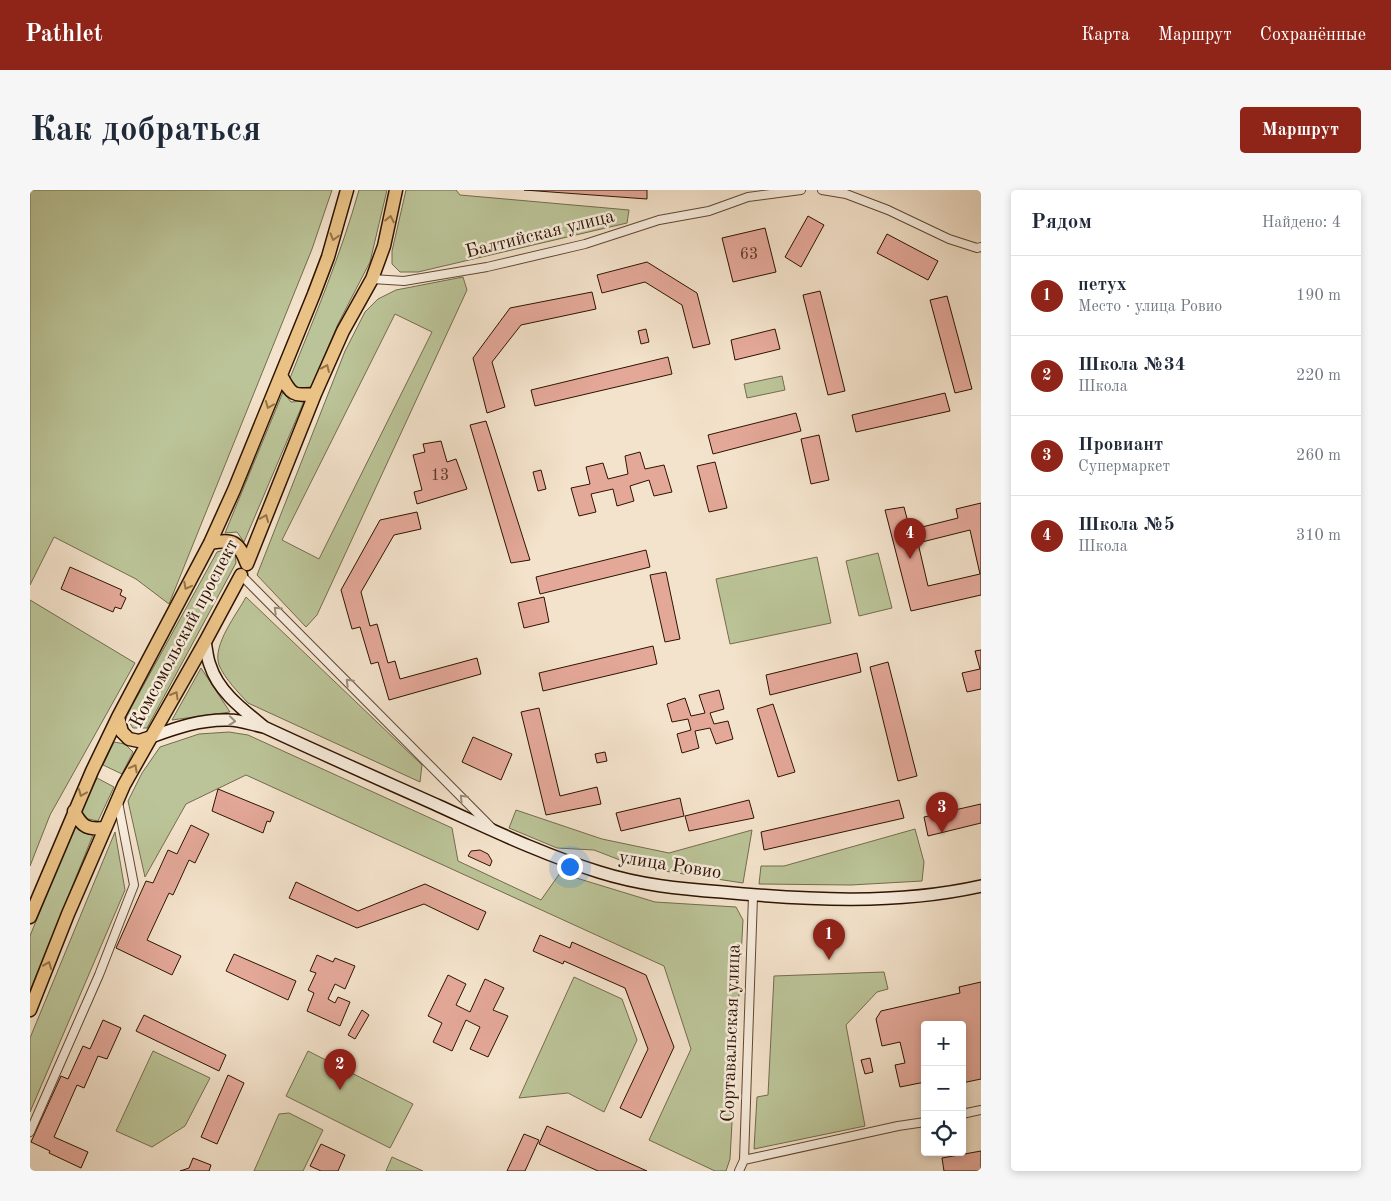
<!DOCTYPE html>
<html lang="ru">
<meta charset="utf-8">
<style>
:root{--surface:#fff;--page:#f6f6f7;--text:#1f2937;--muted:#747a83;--line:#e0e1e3;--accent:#8f2418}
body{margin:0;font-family:"Old Standard TT",serif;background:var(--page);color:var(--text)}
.controls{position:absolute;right:15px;bottom:15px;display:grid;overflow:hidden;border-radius:5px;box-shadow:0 2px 8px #0003}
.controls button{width:45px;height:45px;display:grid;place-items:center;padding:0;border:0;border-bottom:1px solid var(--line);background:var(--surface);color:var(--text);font:25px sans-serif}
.you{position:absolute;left:539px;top:676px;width:18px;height:18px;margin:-12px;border:4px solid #fff;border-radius:50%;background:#1a73e8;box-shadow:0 0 0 8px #1a73e833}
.badge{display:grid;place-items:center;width:32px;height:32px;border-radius:50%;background:var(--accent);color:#fff;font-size:16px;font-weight:700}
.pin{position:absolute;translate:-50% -41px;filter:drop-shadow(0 1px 2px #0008)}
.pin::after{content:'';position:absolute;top:26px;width:18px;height:15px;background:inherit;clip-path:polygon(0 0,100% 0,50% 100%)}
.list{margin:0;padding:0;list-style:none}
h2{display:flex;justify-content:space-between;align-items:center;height:65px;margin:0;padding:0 20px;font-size:21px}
h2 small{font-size:16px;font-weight:400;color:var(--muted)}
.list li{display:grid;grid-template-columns:32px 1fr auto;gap:15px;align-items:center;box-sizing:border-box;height:80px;padding:0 20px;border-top:1px solid var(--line)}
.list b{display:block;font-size:19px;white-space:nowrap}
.list p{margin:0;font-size:16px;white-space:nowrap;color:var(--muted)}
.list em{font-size:16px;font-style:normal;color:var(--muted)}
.icon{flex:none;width:28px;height:28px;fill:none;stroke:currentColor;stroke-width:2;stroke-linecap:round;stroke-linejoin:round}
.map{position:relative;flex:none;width:951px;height:981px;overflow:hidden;border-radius:5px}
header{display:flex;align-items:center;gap:30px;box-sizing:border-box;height:70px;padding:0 25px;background:var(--accent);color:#fff}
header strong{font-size:24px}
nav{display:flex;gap:28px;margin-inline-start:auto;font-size:18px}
.intro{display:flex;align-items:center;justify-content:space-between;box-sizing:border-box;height:120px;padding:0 30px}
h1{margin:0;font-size:35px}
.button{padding:12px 22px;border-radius:5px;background:var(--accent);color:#fff;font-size:18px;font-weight:700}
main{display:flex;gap:30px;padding:0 30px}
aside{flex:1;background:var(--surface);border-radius:5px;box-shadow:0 2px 8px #0003}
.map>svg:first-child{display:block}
.green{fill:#bbc498;stroke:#746c4c;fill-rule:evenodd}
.building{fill:#e4a899;stroke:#2d1300;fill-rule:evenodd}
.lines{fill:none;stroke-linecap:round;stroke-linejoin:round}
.minor-casing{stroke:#5f4733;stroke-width:10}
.secondary-casing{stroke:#2d1300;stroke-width:14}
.primary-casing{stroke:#2d1300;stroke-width:15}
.minor{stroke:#f8edde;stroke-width:8}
.secondary{stroke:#f8edde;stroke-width:11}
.primary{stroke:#eac286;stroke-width:12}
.oneway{stroke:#95734a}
.oneway2{stroke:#9d8b7a}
.labels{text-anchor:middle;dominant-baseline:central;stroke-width:5;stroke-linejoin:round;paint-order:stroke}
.number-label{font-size:16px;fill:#5b3826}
.street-label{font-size:19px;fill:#2d1300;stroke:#f8edde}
</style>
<header>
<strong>Pathlet</strong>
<nav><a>Карта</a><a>Маршрут</a><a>Сохранённые</a></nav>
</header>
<div class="intro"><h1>Как добраться</h1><a class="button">Маршрут</a></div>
<main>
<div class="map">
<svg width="951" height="981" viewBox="0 0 951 981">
<rect width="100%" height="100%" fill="#f4e3cc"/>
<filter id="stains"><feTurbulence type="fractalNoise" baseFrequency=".004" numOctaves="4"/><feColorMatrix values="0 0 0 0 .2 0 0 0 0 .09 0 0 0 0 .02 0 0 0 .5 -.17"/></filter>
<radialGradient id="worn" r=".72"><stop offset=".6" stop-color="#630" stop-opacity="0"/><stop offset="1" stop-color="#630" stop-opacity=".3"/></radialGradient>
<path class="green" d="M 0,0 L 302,0 L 282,59 L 139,414 L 106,389 L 24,347 L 0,395 Z
M 329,0 L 357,0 L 340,72 L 308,134 L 281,197 L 268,198 L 260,188 C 285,126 311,64 329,0 Z
M 376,0 L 426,0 L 430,5 L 599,20 L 597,33 L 388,82 L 370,82 L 362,74 L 362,61 Z
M 433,87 L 437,100 L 287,425 L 276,437 L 227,385 L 315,161 L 335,122 L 348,109 L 366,100 ZM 365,124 L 402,142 L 289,369 L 252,350 Z
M 752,186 L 755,200 L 717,208 L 714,194 Z
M 253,202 L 261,212 L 274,211 L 214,352 L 207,342 L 195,343 Z
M 197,359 L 205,363 L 206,373 L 117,538 L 103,538 L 96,527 L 187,362 Z
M 848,363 L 862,418 L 829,426 L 816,371 Z
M 787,367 L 801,433 L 700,454 L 686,389 Z
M 216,407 L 392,575 L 390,592 L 218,513 C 208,502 195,489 189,475 C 182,455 207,424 216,407 Z
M 0,410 L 105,473 L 20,625 L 0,676 Z
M 171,478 L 200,522 L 142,530 Z
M 199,542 L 218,545 L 422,638 L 428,671 L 511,710 L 530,683 L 625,712 L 706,717 L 713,730 L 700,969 L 696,981 L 685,981 L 619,950 L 661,859 L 634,776 L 216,585 L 156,614 L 115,687 L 98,611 L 112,583 L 130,557 L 169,544 Z
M 84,552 L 95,554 L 103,562 L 92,584 L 73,575 Z
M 67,588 L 84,597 L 68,631 L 58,629 L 51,621 Z
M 486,620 L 572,649 L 639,663 L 722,640 L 713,693 L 608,677 L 564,660 L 527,658 L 479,638 Z
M 45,634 L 53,643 L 63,645 L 0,801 L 0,746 Z
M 885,639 L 894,672 L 892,691 L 821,695 L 729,694 L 731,676 L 754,676 Z
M 85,642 L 95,700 L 0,922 L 0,848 Z
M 854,782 L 858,799 L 847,802 L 816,835 L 835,936 L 724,959 L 727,907 L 738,905 L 744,786 Z
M 544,787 L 592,809 L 607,850 L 574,922 L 538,903 L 489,908 Z
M 123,861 L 180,888 L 155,936 L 122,957 L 86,941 Z
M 278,861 L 383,914 L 360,958 L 256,906 Z
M 259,923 L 293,940 L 273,981 L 224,981 L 249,924 Z
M 362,967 L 393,981 L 356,981 Z"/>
<path class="building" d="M 494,0 L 617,0 L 617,9 Z
M 778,26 L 794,35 L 771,77 L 755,67 Z
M 735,38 L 746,82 L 703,92 L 692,48 Z
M 857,44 L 908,71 L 898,90 L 847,63 Z
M 617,72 L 667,103 L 680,154 L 663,158 L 652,115 L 615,92 L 572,103 L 567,85 Z
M 790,101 L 815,201 L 798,205 L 773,105 Z
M 562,102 L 566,119 L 491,135 L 462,172 L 475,217 L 457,223 L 443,168 L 480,118 Z
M 917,106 L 942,199 L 925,203 L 900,110 Z
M 616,139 L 619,152 L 611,154 L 608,141 Z
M 745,139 L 750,159 L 705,170 L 701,150 Z
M 638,167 L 642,184 L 505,216 L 501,200 Z
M 915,203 L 920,221 L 826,242 L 822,225 Z
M 766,223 L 771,241 L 683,264 L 678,245 Z
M 456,231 L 500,370 L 481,373 L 440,235 Z
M 789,245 L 799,290 L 781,294 L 771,249 Z
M 411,251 L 417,272 L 426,269 L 437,299 L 387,314 L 384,302 L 392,300 L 383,265 L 395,262 L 393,254 Z
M 610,262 L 615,279 L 634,275 L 642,302 L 624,306 L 619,290 L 600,296 L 604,311 L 587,316 L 583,299 L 561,304 L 566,322 L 549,326 L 541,298 L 560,294 L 556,277 L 573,273 L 578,289 L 598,284 L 595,266 Z
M 685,272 L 697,318 L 679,322 L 667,276 Z
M 511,280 L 516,299 L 508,301 L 503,282 Z
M 951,313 L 951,405 L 881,421 L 855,320 L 874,317 L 880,340 L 928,328 L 926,319 ZM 940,340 L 950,384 L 898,396 L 888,353 Z
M 387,322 L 391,339 L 364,345 L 331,402 L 340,436 L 347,434 L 358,473 L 365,471 L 370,489 L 447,468 L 451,484 L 359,510 L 348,472 L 341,474 L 330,437 L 322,439 L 311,400 L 350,330 Z
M 616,360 L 620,377 L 510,404 L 506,387 Z
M 40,377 L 92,400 L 90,405 L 96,408 L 91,419 L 85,417 L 83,422 L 31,399 Z
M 636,382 L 650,449 L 635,452 L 620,385 Z
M 514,407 L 519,432 L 494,438 L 488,413 Z
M 623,456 L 627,474 L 513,501 L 509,483 Z
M 951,460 L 951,499 L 937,502 L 932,483 L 950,479 L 945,461 Z
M 827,463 L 831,482 L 740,505 L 736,485 Z
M 858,472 L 887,586 L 868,591 L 840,477 Z
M 689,500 L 694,519 L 680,523 L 684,534 L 698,531 L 703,549 L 686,554 L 680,538 L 665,541 L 669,558 L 652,563 L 647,544 L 661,540 L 658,529 L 642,532 L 637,514 L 655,508 L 661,526 L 675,523 L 669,505 Z
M 743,514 L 765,582 L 748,587 L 727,519 Z
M 509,518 L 530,606 L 567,597 L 571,614 L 516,625 L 491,522 Z
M 443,547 L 482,564 L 471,590 L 432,572 Z
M 575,562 L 577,571 L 567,573 L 565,564 Z
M 188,599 L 244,622 L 240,632 L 237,631 L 233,643 L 182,621 Z
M 650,608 L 654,626 L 591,641 L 586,623 Z
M 719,610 L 724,628 L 659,641 L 655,626 Z
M 869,610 L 874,628 L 734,660 L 731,642 Z
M 951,614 L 951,633 L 898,646 L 894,627 Z
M 161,635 L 179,644 L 165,673 L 159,670 L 143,705 L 139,703 L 117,750 L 151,766 L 142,785 L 86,758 L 116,691 L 123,693 L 138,660 L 147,664 Z
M 450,660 L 458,664 L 462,671 L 460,676 L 438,666 L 441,661 Z
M 266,692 L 328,721 L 395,694 L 456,722 L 448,740 L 394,714 L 327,738 L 259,708 Z
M 510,745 L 540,758 L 542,752 L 616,785 L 644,857 L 611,928 L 590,918 L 618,859 L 595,798 L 534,771 L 533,774 L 503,761 Z
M 204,764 L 266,791 L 258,810 L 196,781 Z
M 287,765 L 303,772 L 305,768 L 325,776 L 315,799 L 305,794 L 298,809 L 305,813 L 308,807 L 320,812 L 310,836 L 277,821 L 284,803 L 278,800 L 286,783 L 280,781 Z
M 418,785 L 436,794 L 426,815 L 440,822 L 455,789 L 474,798 L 463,820 L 478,826 L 458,867 L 440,859 L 450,837 L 436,830 L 422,861 L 403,852 L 412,833 L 398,826 Z
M 951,792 L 951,889 L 932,893 L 932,835 L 895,835 L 895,892 L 870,897 L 865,875 L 875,873 L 870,852 L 852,856 L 846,829 L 851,821 L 930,803 L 929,797 Z
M 332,820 L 339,825 L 325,849 L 318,845 Z
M 114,825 L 196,865 L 189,881 L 106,841 Z
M 73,830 L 91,838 L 77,869 L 68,866 L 54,898 L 47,895 L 24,947 L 58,962 L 51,978 L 19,963 L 20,961 L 1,952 L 31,886 L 38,889 L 53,856 L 60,859 Z
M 840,868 L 843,882 L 835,884 L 831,870 Z
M 198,885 L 214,893 L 187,954 L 171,947 Z
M 517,936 L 617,981 L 568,981 L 509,954 Z
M 494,944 L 509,950 L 495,981 L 477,981 Z
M 291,954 L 315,965 L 308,981 L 291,981 L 280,976 Z
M 951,961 L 951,981 L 914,981 L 912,968 Z
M 163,968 L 181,975 L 179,981 L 150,981 L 159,978 Z"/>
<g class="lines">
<g class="minor-casing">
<path id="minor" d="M 792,0 L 816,4 L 858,20 L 919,49 L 947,58 L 951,57
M 342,89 L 374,91 L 457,77 L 555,54 L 629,30 L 679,21 L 718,7 L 771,0
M 211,385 L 462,638
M 932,924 L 951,920
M 0,942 L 69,785 L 104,695 L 88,612
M 714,970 L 868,936 L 895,932
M 709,981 L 714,970 L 723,706"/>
</g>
<g class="secondary-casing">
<path id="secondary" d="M 175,452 C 177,460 177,468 180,475 C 188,501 212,519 233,536
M 121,547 C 146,538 171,529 199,530 C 210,530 223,535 234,537 C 292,564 351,590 409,616 C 462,640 514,665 569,682 C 610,695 650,699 692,702 C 778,710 866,715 951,696"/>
</g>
<g class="primary-casing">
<path id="primary" d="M 251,185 C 261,205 263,206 285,204
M 180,353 C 204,349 208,351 217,374
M 217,374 L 285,204 L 313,141 L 342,89 L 354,56 L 366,0
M 88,527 L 92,542 L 99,549 L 109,551 L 121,547
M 44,621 C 51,636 57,640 74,638
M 0,727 L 62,581 L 88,527 L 180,353 L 204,300 L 284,104 L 298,67 L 317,0
M 0,820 L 38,724 L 94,595 L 175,452 L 211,385"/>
</g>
<use href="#minor" class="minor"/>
<use href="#secondary" class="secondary"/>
<use href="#primary" class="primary"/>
</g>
<defs><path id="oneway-chevron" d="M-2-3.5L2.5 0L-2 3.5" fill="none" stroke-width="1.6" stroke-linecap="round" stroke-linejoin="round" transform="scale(1.25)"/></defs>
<g class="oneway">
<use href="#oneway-chevron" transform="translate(360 29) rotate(-78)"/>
<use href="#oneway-chevron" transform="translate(304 47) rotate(106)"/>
<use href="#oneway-chevron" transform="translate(296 178) rotate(-66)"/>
<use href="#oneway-chevron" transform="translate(239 215) rotate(112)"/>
<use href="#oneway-chevron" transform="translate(235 328) rotate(-68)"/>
<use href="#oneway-chevron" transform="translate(157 396) rotate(118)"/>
<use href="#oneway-chevron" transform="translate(145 505) rotate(-60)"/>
<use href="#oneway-chevron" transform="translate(104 578) rotate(-61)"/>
<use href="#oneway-chevron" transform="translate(52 603) rotate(113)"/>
<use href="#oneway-chevron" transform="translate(18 775) rotate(-68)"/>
</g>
<g class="oneway2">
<use href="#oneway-chevron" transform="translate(247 420) rotate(-136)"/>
<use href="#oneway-chevron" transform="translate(319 492) rotate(-135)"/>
<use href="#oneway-chevron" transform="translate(202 531) rotate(6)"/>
<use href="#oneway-chevron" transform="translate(433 608) rotate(-135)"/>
</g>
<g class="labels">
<g class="number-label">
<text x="719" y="65">63</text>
<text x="410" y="286">13</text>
</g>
<g class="street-label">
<text transform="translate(510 45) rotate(-14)">Балтийская улица</text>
<text transform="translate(155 444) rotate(-62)">Комсомольский проспект</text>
<text transform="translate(640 676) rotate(9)">улица Ровио</text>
<text transform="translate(702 843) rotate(-88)">Сортавальская улица</text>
</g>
</g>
<rect width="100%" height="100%" filter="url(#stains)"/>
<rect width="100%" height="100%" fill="url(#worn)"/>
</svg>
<div class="controls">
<button>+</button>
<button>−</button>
<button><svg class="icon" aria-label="locate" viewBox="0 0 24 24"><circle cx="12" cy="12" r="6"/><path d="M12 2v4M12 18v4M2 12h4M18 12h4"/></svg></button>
</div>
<div class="you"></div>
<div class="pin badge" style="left:799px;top:770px">1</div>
<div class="pin badge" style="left:310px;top:900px">2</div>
<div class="pin badge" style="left:912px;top:643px">3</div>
<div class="pin badge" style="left:880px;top:369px">4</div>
</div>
<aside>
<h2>Рядом<small>Найдено: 4</small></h2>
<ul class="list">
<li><span class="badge">1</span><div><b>петух</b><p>Место · улица Ровио</p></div><em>190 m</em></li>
<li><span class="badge">2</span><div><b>Школа №34</b><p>Школа</p></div><em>220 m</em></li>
<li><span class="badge">3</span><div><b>Провиант</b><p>Супермаркет</p></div><em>260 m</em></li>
<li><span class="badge">4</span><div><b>Школа №5</b><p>Школа</p></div><em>310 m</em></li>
</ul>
</aside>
</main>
